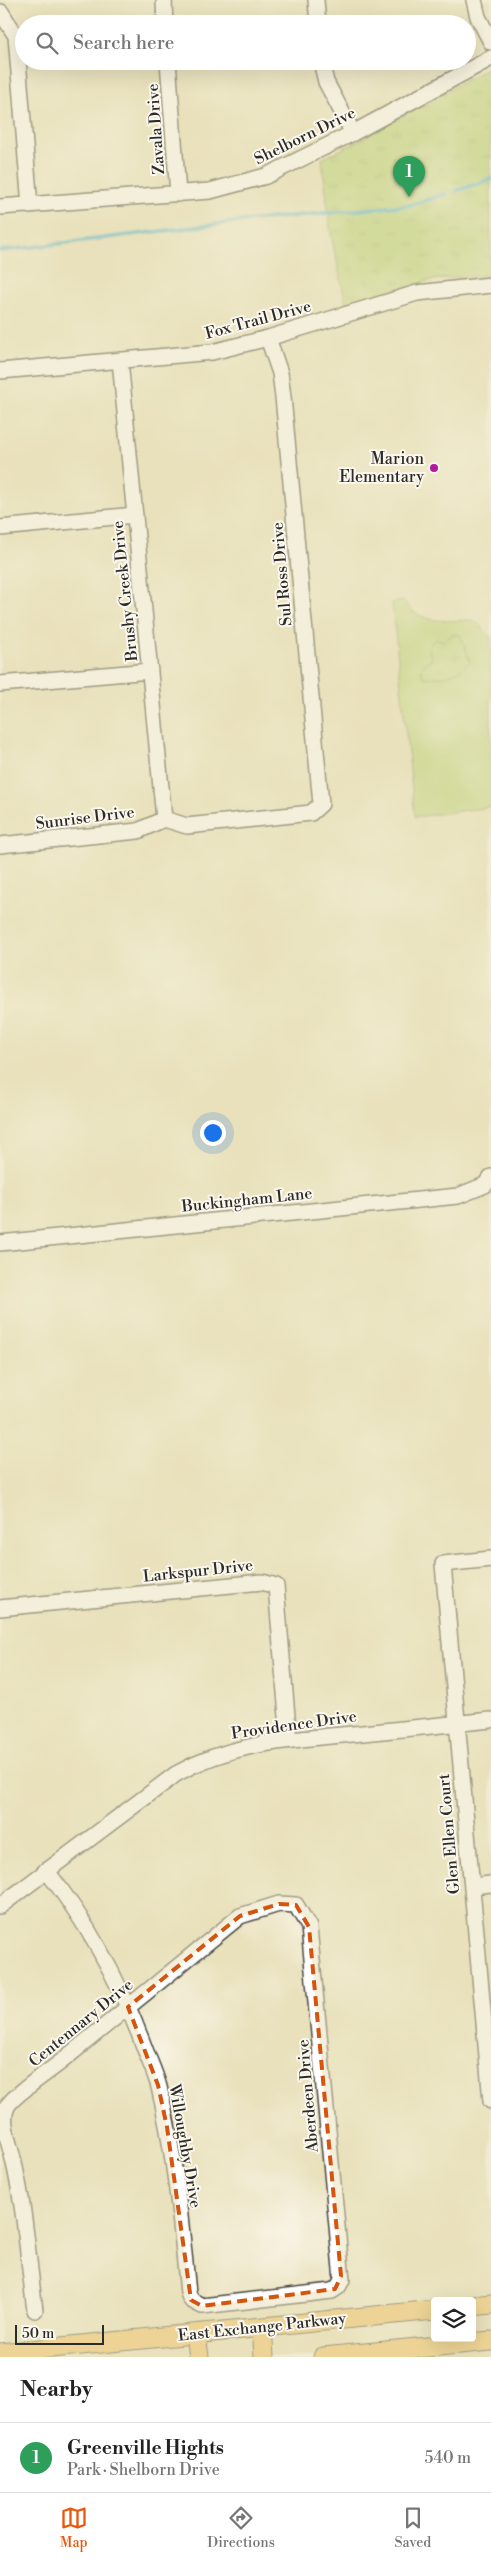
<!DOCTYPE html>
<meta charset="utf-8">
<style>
:root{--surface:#fff;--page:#f2f2f2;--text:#222;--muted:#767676;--line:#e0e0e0;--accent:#ea580c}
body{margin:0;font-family:"Libre Bodoni",serif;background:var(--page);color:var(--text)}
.controls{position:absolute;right:15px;bottom:15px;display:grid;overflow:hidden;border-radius:5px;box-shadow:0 5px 20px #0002}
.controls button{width:45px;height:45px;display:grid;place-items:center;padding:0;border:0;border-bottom:1px solid var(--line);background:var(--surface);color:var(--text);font:25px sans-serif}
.scale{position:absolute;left:15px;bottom:12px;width:89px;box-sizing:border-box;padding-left:5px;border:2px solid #2b2b2b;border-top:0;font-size:14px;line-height:18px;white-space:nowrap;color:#2b2b2b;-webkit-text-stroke:4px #fbf7ec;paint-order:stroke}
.you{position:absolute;left:212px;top:1132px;width:18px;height:18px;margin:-12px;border:4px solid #fff;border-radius:50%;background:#1a73e8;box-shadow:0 0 0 8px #1a73e833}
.badge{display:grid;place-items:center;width:32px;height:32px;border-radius:50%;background:var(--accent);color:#fff;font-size:16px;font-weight:700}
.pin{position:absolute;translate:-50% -41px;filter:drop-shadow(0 1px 2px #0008)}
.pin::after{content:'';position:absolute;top:26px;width:18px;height:15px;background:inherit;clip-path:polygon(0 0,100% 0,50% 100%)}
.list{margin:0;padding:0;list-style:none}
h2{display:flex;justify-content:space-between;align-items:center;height:65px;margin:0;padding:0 20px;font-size:21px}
h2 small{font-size:16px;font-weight:400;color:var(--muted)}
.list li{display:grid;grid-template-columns:32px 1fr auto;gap:15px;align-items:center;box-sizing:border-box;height:70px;padding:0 20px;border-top:1px solid var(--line)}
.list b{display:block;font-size:19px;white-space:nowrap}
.list p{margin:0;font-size:16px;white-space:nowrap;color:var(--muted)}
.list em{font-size:16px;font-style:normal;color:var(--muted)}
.icon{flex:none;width:28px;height:28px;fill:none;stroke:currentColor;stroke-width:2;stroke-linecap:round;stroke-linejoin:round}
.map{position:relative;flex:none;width:491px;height:2357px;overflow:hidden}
.search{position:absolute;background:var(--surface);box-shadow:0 5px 20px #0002;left:15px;right:15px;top:15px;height:55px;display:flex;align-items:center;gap:12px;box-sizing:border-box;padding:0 18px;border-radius:28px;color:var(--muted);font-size:19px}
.sheet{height:135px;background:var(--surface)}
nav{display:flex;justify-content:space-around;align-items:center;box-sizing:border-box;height:70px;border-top:1px solid var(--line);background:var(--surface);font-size:14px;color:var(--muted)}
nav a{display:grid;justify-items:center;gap:2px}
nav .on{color:var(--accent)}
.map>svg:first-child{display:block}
.green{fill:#b9d277;stroke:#727e51}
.park{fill:url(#park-tufts);stroke:#727e51}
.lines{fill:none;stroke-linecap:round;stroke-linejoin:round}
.stream{stroke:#52b3d0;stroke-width:4}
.minor-casing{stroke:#484641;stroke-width:18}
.major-casing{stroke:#484641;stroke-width:21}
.minor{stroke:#fff;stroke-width:15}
.major{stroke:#f1c369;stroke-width:19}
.marked{fill:none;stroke:#d5540f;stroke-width:4;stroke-dasharray:10 6;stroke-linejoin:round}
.poi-dot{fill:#b5179e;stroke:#fbf7ec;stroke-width:2}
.labels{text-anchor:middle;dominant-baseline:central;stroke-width:4;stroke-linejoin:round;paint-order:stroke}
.street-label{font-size:16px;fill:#2b2b2b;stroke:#fbf7ec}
.poi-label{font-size:16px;fill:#2b2b2b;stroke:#fbf7ec;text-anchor:end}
</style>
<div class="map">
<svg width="491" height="2357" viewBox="0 0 491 2357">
<defs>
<pattern id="park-tufts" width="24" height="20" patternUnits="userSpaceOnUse" patternTransform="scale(1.25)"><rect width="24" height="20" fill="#b9d277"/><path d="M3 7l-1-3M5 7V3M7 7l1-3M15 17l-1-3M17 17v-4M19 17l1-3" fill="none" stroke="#9fb467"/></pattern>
</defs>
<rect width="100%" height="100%" fill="#fbf7ec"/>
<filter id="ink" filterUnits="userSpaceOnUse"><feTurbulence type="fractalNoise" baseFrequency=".02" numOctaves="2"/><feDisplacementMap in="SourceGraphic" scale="10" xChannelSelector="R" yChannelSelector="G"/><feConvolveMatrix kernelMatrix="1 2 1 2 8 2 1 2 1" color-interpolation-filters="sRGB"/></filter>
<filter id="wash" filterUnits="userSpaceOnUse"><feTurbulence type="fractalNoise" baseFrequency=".0096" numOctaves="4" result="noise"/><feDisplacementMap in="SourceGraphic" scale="20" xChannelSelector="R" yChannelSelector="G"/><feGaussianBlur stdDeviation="1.12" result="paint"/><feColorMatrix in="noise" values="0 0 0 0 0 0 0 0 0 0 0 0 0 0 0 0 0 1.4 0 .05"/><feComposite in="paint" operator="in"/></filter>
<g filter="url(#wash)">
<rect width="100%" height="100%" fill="#e9e1bc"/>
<path class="green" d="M 404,601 C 419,626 450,620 474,620 L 491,637 L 491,807 L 415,817 L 392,603 Z"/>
<path class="park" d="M 491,66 L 491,275 L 433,280 L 346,303 L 331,235 L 322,159 L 356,142 Z
M 453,634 L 461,636 L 470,662 C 458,675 440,679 423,677 L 421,670 L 425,663 L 432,660 L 428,646 L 436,639 L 445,641 Z"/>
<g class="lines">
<path class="stream" d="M 456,191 L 491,179
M 0,251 L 243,221 L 410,205 L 446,194"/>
</g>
</g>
<g filter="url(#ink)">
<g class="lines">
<g class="minor-casing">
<path id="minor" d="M 164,0 L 165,24
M 316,0 L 318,24
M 474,0 L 478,17 L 491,42
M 1,12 L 16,36 L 30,206
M 168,61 L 178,194
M 321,61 L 326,82 L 353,133
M 0,207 L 210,191 L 266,176 L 353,133 L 491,58
M 120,360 L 164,819
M 0,371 L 212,352 L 268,338 L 417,293 L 491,285
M 0,528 L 135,515
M 0,684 L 150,671
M 0,845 L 138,831 L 164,819 L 187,826 L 311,813 L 321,804 L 283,397 L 280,373 L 268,338
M 0,1243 L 458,1196 L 485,1185 L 491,1177
M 491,1559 L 443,1564 L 491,2101
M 0,1608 L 262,1582 L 276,1586 L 289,1740
M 472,1886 L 491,1884
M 0,1906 L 176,1774 C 232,1742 290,1740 353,1734 C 399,1729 445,1725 491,1720
M 35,2310 C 28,2260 25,2208 13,2159 C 10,2145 0,2121 7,2107 C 12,2096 51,2070 62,2061 L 68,2056 L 240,1916 L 279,1904 L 296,1905 L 309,1927 L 342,2280 L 338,2287 L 332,2291 L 202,2306 L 191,2300 L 188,2293 C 181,2224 175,2154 159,2087 C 155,2072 148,2058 143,2044 C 119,1980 88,1923 46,1870"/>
</g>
<g class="major-casing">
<path id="major" d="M 472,2306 L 491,2304
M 262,2327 L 264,2357
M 196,2334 L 199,2357
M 0,2353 L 435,2310
M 323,2357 L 491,2341"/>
</g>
<use href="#minor" class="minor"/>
<use href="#major" class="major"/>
</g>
</g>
<path d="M0 0H491V2357H0ZM 279,1904 L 296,1905 L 309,1927 L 341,2276 L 335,2289 L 202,2306 L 191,2300 L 167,2127 L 158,2085 L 128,2007 L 240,1916 Z" fill="#e9e1bc" fill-opacity=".55" fill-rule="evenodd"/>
<path class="marked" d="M 279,1904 L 296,1905 L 309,1927 L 341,2276 L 335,2289 L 202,2306 L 191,2300 L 167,2127 L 158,2085 L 128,2007 L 240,1916 Z"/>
<circle class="poi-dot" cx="434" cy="468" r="5"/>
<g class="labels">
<g class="street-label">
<text transform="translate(156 129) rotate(-94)">Zavala Drive</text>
<text transform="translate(305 136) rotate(-26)">Shelborn Drive</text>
<text transform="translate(258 320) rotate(-15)">Fox Trail Drive</text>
<text transform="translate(282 574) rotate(-95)">Sul Ross Drive</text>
<text transform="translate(125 591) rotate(-96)">Brushy Creek Drive</text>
<text transform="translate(85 818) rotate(-7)">Sunrise Drive</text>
<text transform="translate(247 1200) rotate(-6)">Buckingham Lane</text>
<text transform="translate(198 1571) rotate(-6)">Larkspur Drive</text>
<text transform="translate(294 1725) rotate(-8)">Providence Drive</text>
<text transform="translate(449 1834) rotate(-95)">Glen Ellen Court</text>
<text transform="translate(81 2023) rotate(-39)">Centennary Drive</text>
<text transform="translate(308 2096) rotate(-95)">Aberdeen Drive</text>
<text transform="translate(185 2146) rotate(80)">Willoughby Drive</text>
<text transform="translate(262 2327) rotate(-6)">East Exchange Parkway</text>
</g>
<g class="poi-label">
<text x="424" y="459">Marion<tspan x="424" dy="18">Elementary</tspan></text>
</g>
</g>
</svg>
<div class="controls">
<button><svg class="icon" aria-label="layers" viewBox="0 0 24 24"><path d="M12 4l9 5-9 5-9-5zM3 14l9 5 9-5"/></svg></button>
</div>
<div class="scale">50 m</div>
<div class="you"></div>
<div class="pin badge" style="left:409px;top:197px;background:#2e9e5b">1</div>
<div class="search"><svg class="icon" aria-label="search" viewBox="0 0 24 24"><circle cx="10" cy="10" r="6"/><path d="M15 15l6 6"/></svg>Search here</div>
</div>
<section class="sheet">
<h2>Nearby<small></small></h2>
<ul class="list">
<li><span class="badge" style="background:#2e9e5b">1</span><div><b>Greenville Hights</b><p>Park · Shelborn Drive</p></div><em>540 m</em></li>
</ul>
</section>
<nav>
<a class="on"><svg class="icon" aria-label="map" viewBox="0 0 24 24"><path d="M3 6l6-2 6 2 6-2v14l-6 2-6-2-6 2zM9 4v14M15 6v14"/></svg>Map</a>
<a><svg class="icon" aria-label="directions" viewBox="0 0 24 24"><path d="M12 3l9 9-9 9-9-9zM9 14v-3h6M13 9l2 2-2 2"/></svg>Directions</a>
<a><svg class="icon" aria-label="saved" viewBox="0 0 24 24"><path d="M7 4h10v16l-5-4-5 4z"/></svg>Saved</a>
</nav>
